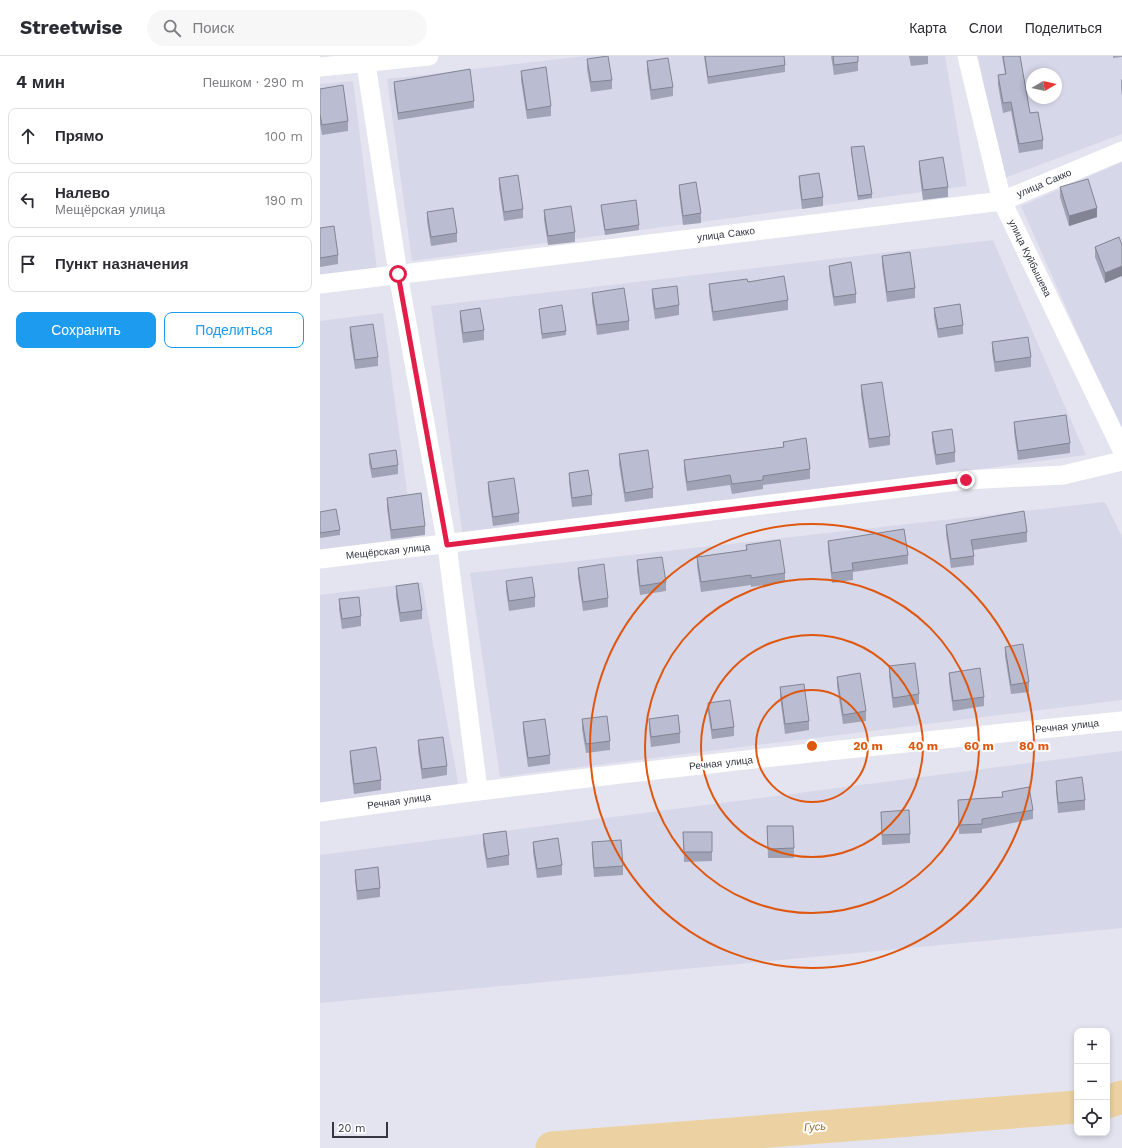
<!DOCTYPE html>
<html lang="ru">
<meta charset="utf-8">
<style>
:root{--surface:#fff;--page:#f7f7f7;--text:#2b2b33;--muted:#7c7c81;--line:#e1e1e2;--accent:#1d9bee}
body{margin:0;font-family:"Work Sans",sans-serif;background:var(--page);color:var(--text)}
.controls{position:absolute;right:12px;bottom:12px;display:grid;overflow:hidden;border-radius:8px;box-shadow:0 2px 6px #0003}
.controls button{width:36px;height:36px;display:grid;place-items:center;padding:0;border:0;border-bottom:1px solid var(--line);background:var(--surface);color:var(--text);font:20px sans-serif}
.compass{position:absolute;left:706px;top:12px;width:36px;height:36px;border-radius:50%;background:var(--surface);box-shadow:0 2px 6px #0003;rotate:81deg}
.scale{position:absolute;left:12px;bottom:10px;width:56px;box-sizing:border-box;padding-left:4px;border:2px solid #343642;border-top:0;font-size:11px;line-height:14px;white-space:nowrap;color:#343642;-webkit-text-stroke:3px #fff;paint-order:stroke}
.stop{position:absolute;width:12px;height:12px;margin:-9px;border:3px solid #e11d48;border-radius:50%;background:#fff}
.stop.end{background:#e11d48;border-color:#fff;box-shadow:0 1px 4px #0008}
.list{margin:0;padding:0;list-style:none}
h2{display:flex;justify-content:space-between;align-items:center;height:52px;margin:0;padding:0 16px;font-size:17px}
h2 small{font-size:13px;font-weight:400;color:var(--muted)}
.list li{display:grid;grid-template-columns:26px 1fr auto;gap:12px;align-items:center;box-sizing:border-box;height:56px;margin:0 8px 8px;padding:0 8px;border:1px solid var(--line);border-radius:8px}
.list b{display:block;font-size:15px;white-space:nowrap}
.list p{margin:0;font-size:13px;white-space:nowrap;color:var(--muted)}
.list em{font-size:13px;font-style:normal;color:var(--muted)}
.actions{display:flex;gap:8px;padding:12px 16px}
.actions a{flex:1;padding:9px 0;border:1px solid var(--accent);border-radius:8px;text-align:center;font-size:14px;color:var(--accent)}
.actions .main{background:var(--accent);color:#fff}
.icon{flex:none;width:22px;height:22px;fill:none;stroke:currentColor;stroke-width:2;stroke-linecap:round;stroke-linejoin:round}
.map{position:relative;flex:none;width:802px;height:1092px;overflow:hidden}
header{display:flex;align-items:center;gap:24px;box-sizing:border-box;height:56px;padding:0 20px;background:var(--surface);border-bottom:1px solid var(--line)}
header strong{font-size:19px}
nav{display:flex;gap:22px;margin-inline-start:auto;font-size:14px}
.search{width:280px;height:36px;background:var(--page);display:flex;align-items:center;gap:10px;box-sizing:border-box;padding:0 14px;border-radius:22px;color:var(--muted);font-size:15px}
main{display:flex}
aside{flex:1;background:var(--surface)}
.map>svg:first-child{display:block}
.residential{fill:#d6d7e9;fill-rule:evenodd}
.lines{fill:none;stroke-linecap:round;stroke-linejoin:round}
.river{stroke:#ecd2a2;stroke-width:33}
.minor{stroke:#fff;stroke-width:19}
.wall{fill:#a0a3b5}
.shaded-wall{fill:#828493}
.building{fill:#babdd2;stroke:#828493}
.route{stroke:#e11d48;stroke-width:5}
.ring{fill:none;stroke:#df570f;stroke-width:2}
.labels{text-anchor:middle;dominant-baseline:central;stroke-width:4;stroke-linejoin:round;paint-order:stroke}
.street-label{font-size:10px;fill:#343642;stroke:#fff}
.water-label{font-size:11px;font-style:italic;fill:#91702f;stroke:#fff}
.centre{fill:#df570f;stroke:#fff;stroke-width:2}
.ring-label{font-size:12px;text-anchor:middle;font-weight:bold;fill:#df570f;stroke:#fff;stroke-width:4;stroke-linejoin:round;paint-order:stroke}
</style>
<header>
<strong>Streetwise</strong>
<div class="search"><svg class="icon" aria-label="search" viewBox="0 0 24 24"><circle cx="10" cy="10" r="6"/><path d="M15 15l6 6"/></svg>Поиск</div>
<nav><a>Карта</a><a>Слои</a><a>Поделиться</a></nav>
</header>
<main>
<aside>
<h2>4 мин<small>Пешком · 290 m</small></h2>
<ul class="list">
<li><svg class="icon" aria-label="ahead" viewBox="0 0 24 24"><path d="M12 20V5M6 11l6-6 6 6"/></svg><div><b>Прямо</b></div><em>100 m</em></li>
<li><svg class="icon" aria-label="left" viewBox="0 0 24 24"><path d="M17 20v-9H6M10 6l-5 5 5 5"/></svg><div><b>Налево</b><p>Мещёрская улица</p></div><em>190 m</em></li>
<li><svg class="icon" aria-label="arrive" viewBox="0 0 24 24"><path d="M6 21V4h12l-3 4 3 4H6"/></svg><div><b>Пункт назначения</b></div></li>
</ul>
<div class="actions"><a class="main">Сохранить</a><a>Поделиться</a></div>
</aside>
<div class="map">
<svg width="802" height="1092" viewBox="0 0 802 1092">
<rect width="100%" height="100%" fill="#e4e4f1"/>
<path class="residential" d="M 265,0 L 625,0 L 647,130 L 92,205 L 67,23 Z
M 658,0 L 802,0 L 802,78 L 682,123 ZM 712,18 L 736,18 L 736,42 L 712,42 Z
M 33,25 L 57,214 L 0,220 L 0,28 Z
M 802,106 L 802,378 L 701,150 Z
M 673,184 L 766,399 L 143,482 L 111,250 Z
M 63,257 L 94,487 L 0,497 L 0,265 Z
M 785,446 L 802,481 L 802,644 L 180,721 L 150,517 Z
M 102,526 L 139,732 L 0,748 L 0,539 Z
M 802,695 L 802,872 L 0,947 L 0,799 Z"/>
<g class="lines">
<path class="river" d="M 787,1046 L 802,1041
M 232,1092 L 757,1051"/>
<path class="minor" d="M 44,0 L 46,8 L 78,218 L 127,489 L 158,734
M 647,0 L 682,145 L 802,394
M 0,11 L 109,0
M 0,228 L 682,145 L 802,95
M 0,503 L 646,424 L 743,419 L 802,405
M 0,756 C 267,719 534,692 802,665"/>
</g>
<path class="wall" d="M 384,0 L 464,0 L 465,9 L 465,16 L 388,28 Z
M 511,0 L 538,0 L 538,15 L 514,19 Z
M 589,0 L 608,0 L 608,8 L 591,10 Z
M 682,0 L 700,0 L 710,57 L 723,84 L 723,93 L 699,97 L 691,55 L 683,57 L 678,29 L 678,19 L 685,18 Z
M 793,0 L 802,0 L 802,1 L 793,2 Z
M 267,3 L 292,24 L 292,33 L 271,36 L 267,13 Z
M 327,5 L 353,31 L 353,40 L 331,44 L 327,14 Z
M 201,15 L 231,50 L 231,60 L 207,63 L 201,24 Z
M 802,23 L 802,40 L 801,33 L 801,24 Z
M 74,26 L 154,45 L 154,52 L 78,64 L 74,34 Z
M 0,33 L 28,65 L 28,75 L 2,79 L 0,68 Z
M 531,91 L 552,138 L 552,142 L 538,144 L 531,96 Z
M 599,105 L 628,131 L 628,141 L 603,144 L 599,114 Z
M 479,120 L 503,141 L 503,150 L 482,153 L 479,129 Z
M 179,122 L 203,153 L 203,162 L 184,165 L 179,132 Z
M 359,129 L 381,157 L 381,167 L 363,169 L 359,138 Z
M 740,131 L 777,161 L 749,170 L 740,141 Z
M 281,149 L 319,169 L 319,174 L 285,179 L 281,154 Z
M 224,154 L 255,176 L 255,186 L 228,189 L 224,164 Z
M 107,156 L 137,177 L 137,186 L 111,190 L 107,165 Z
M 0,172 L 18,199 L 18,208 L 0,211 Z
M 799,181 L 785,227 L 775,201 L 775,191 Z
M 562,200 L 595,232 L 595,242 L 567,246 L 562,209 Z
M 509,210 L 536,238 L 536,247 L 514,250 L 509,219 Z
M 428,226 L 468,244 L 468,254 L 393,265 L 389,238 L 389,228 Z
M 332,233 L 359,249 L 359,259 L 335,263 L 332,243 Z
M 272,237 L 309,265 L 309,274 L 277,279 L 272,246 Z
M 614,252 L 643,269 L 643,278 L 618,282 L 614,261 Z
M 219,253 L 246,275 L 246,279 L 222,283 L 219,257 Z
M 140,255 L 164,274 L 164,284 L 143,287 L 140,264 Z
M 30,271 L 58,301 L 58,310 L 35,313 L 30,280 Z
M 672,286 L 711,301 L 711,311 L 675,316 L 672,295 Z
M 541,329 L 570,380 L 570,389 L 549,392 L 541,339 Z
M 694,366 L 750,387 L 750,397 L 698,404 L 694,376 Z
M 612,376 L 635,396 L 635,406 L 616,409 L 612,385 Z
M 463,386 L 490,413 L 490,423 L 443,429 L 443,433 L 412,438 L 410,429 L 367,435 L 364,414 L 364,404 L 463,391 Z
M 49,398 L 78,409 L 78,418 L 52,422 L 49,407 Z
M 299,398 L 333,432 L 333,442 L 305,446 L 299,408 Z
M 249,417 L 272,439 L 272,449 L 252,451 L 249,426 Z
M 168,426 L 199,457 L 199,466 L 173,470 L 168,435 Z
M 67,442 L 105,470 L 105,479 L 71,483 L 67,452 Z
M 0,456 L 20,474 L 20,479 L 0,482 Z
M 626,469 L 707,476 L 707,486 L 653,494 L 654,500 L 654,509 L 631,512 L 626,478 Z
M 508,485 L 588,499 L 588,508 L 533,516 L 533,524 L 512,527 L 508,495 Z
M 426,489 L 465,517 L 465,526 L 431,531 L 431,529 L 381,536 L 377,510 L 377,501 L 426,494 Z
M 317,504 L 346,526 L 346,535 L 320,539 L 317,514 Z
M 258,512 L 288,542 L 288,551 L 263,555 L 258,521 Z
M 186,525 L 215,541 L 215,551 L 189,555 L 186,534 Z
M 76,530 L 102,554 L 102,563 L 80,566 L 76,540 Z
M 19,543 L 41,560 L 41,570 L 22,573 L 19,553 Z
M 685,591 L 709,626 L 709,636 L 691,638 L 685,600 Z
M 569,610 L 599,638 L 599,648 L 573,652 L 569,620 Z
M 629,617 L 664,641 L 664,650 L 633,655 L 629,626 Z
M 517,621 L 546,655 L 546,665 L 523,668 L 517,630 Z
M 460,631 L 489,665 L 489,674 L 465,678 L 460,641 Z
M 388,647 L 414,671 L 414,680 L 392,683 L 388,656 Z
M 262,663 L 290,685 L 290,694 L 266,697 L 262,673 Z
M 329,663 L 360,677 L 360,687 L 331,691 L 329,673 Z
M 203,666 L 230,699 L 230,708 L 208,711 L 203,675 Z
M 98,684 L 127,710 L 127,719 L 102,723 L 98,694 Z
M 30,695 L 61,724 L 61,734 L 34,738 L 30,705 Z
M 736,725 L 765,744 L 765,754 L 738,757 L 736,734 Z
M 682,736 L 713,754 L 713,763 L 662,773 L 662,777 L 639,778 L 638,744 L 682,741 Z
M 561,756 L 590,778 L 590,787 L 562,789 Z
M 447,770 L 474,792 L 474,802 L 448,802 Z
M 363,776 L 392,776 L 392,805 L 364,806 Z
M 163,778 L 189,799 L 189,809 L 167,812 L 163,788 Z
M 213,786 L 242,809 L 242,819 L 217,822 L 213,796 Z
M 272,786 L 303,810 L 303,819 L 274,821 L 272,796 Z
M 35,814 L 60,832 L 60,841 L 37,844 L 35,823 Z"/>
<path class="shaded-wall" d="M 777,152 L 777,161 L 749,170 L 749,160 Z
M 802,210 L 802,220 L 785,227 L 785,217 Z"/>
<path class="building" d="M 288,0 L 292,24 L 271,26 L 267,3 Z
M 385,0 L 464,0 L 465,9 L 388,21 Z
M 513,0 L 538,0 L 538,6 L 514,9 Z
M 683,0 L 700,0 L 710,57 L 718,56 L 723,84 L 699,88 L 691,46 L 683,47 L 678,19 L 686,18 Z
M 348,2 L 353,31 L 331,34 L 327,5 Z
M 226,11 L 231,50 L 207,54 L 201,15 Z
M 150,13 L 154,45 L 78,57 L 74,26 Z
M 23,29 L 28,65 L 2,69 L 0,58 L 0,33 Z
M 544,90 L 552,138 L 538,140 L 531,91 Z
M 623,101 L 628,131 L 603,134 L 599,105 Z
M 499,117 L 503,141 L 482,144 L 479,120 Z
M 198,119 L 203,153 L 184,156 L 179,122 Z
M 768,123 L 777,152 L 749,160 L 740,131 Z
M 376,126 L 381,157 L 363,160 L 359,129 Z
M 316,144 L 319,169 L 285,174 L 281,149 Z
M 251,150 L 255,176 L 228,180 L 224,154 Z
M 133,152 L 137,177 L 111,181 L 107,156 Z
M 14,170 L 18,199 L 0,202 L 0,172 Z
M 799,181 L 802,189 L 802,210 L 785,217 L 775,191 Z
M 590,196 L 595,232 L 567,236 L 562,200 Z
M 531,206 L 536,238 L 514,241 L 509,210 Z
M 464,220 L 468,244 L 393,256 L 389,228 L 427,223 L 428,226 Z
M 357,230 L 359,249 L 335,253 L 332,233 Z
M 304,232 L 309,265 L 277,269 L 272,237 Z
M 640,248 L 643,269 L 618,273 L 614,252 Z
M 242,249 L 246,275 L 222,278 L 219,253 Z
M 160,252 L 164,274 L 143,277 L 140,255 Z
M 53,268 L 58,301 L 35,304 L 30,271 Z
M 708,281 L 711,301 L 675,306 L 672,286 Z
M 562,326 L 570,380 L 549,383 L 541,329 Z
M 746,359 L 750,387 L 698,395 L 694,366 Z
M 632,373 L 635,396 L 616,399 L 612,376 Z
M 486,382 L 490,413 L 443,420 L 443,424 L 412,428 L 410,419 L 367,426 L 364,404 L 464,391 L 463,386 Z
M 76,394 L 78,409 L 52,413 L 49,398 Z
M 328,394 L 333,432 L 305,437 L 299,398 Z
M 268,414 L 272,439 L 252,442 L 249,417 Z
M 194,422 L 199,457 L 173,461 L 168,426 Z
M 101,437 L 105,470 L 71,474 L 67,442 Z
M 16,453 L 20,474 L 0,477 L 0,456 Z
M 704,455 L 707,476 L 651,484 L 654,500 L 631,503 L 626,469 Z
M 584,473 L 588,499 L 532,507 L 533,514 L 512,517 L 508,485 Z
M 460,484 L 465,517 L 431,522 L 431,519 L 381,526 L 377,501 L 427,494 L 426,489 Z
M 342,501 L 346,526 L 320,530 L 317,504 Z
M 284,508 L 288,542 L 263,546 L 258,512 Z
M 212,521 L 215,541 L 189,545 L 186,525 Z
M 98,527 L 102,554 L 80,557 L 76,530 Z
M 39,541 L 41,560 L 22,563 L 19,543 Z
M 703,588 L 709,626 L 691,629 L 685,591 Z
M 595,607 L 599,638 L 573,642 L 569,610 Z
M 660,612 L 664,641 L 633,645 L 629,617 Z
M 540,617 L 546,655 L 523,659 L 517,621 Z
M 484,628 L 489,665 L 465,668 L 460,631 Z
M 410,644 L 414,671 L 392,674 L 388,647 Z
M 358,659 L 360,677 L 331,681 L 329,663 Z
M 287,660 L 290,685 L 266,688 L 262,663 Z
M 225,663 L 230,699 L 208,702 L 203,666 Z
M 123,681 L 127,710 L 102,713 L 98,684 Z
M 56,691 L 61,724 L 34,728 L 30,695 Z
M 762,721 L 765,744 L 738,747 L 736,725 Z
M 709,731 L 713,754 L 662,763 L 662,768 L 639,769 L 638,744 L 683,741 L 682,736 Z
M 589,754 L 590,778 L 562,779 L 561,756 Z
M 447,770 L 473,770 L 474,792 L 448,793 Z
M 186,775 L 189,799 L 167,803 L 163,778 Z
M 363,776 L 392,776 L 392,796 L 364,796 Z
M 238,782 L 242,809 L 217,813 L 213,786 Z
M 301,784 L 303,810 L 274,812 L 272,786 Z
M 58,811 L 60,832 L 37,835 L 35,814 Z"/>
<g class="lines">
<path class="route" d="M 78,218 L 127,489 L 646,424"/>
</g>
<g class="ring">
<circle cx="492" cy="690" r="56"/>
<circle cx="492" cy="690" r="111"/>
<circle cx="492" cy="690" r="167"/>
<circle cx="492" cy="690" r="222"/>
</g>
<g class="labels">
<g class="street-label">
<text transform="translate(724 127) rotate(-23)">улица Сакко</text>
<text transform="translate(406 178) rotate(-7)">улица Сакко</text>
<text transform="translate(710 202) rotate(64)">улица Куйбышева</text>
<text transform="translate(68 495) rotate(-6)">Мещёрская улица</text>
<text transform="translate(747 670) rotate(-6)">Речная улица</text>
<text transform="translate(401 707) rotate(-6)">Речная улица</text>
<text transform="translate(79 745) rotate(-8)">Речная улица</text>
</g>
<g class="water-label">
<text transform="translate(495 1071) rotate(-4)">Гусь</text>
</g>
</g>
<circle cx="492" cy="690" r="6" class="centre"/>
<g class="ring-label">
<text x="548" y="694">20 m</text>
<text x="603" y="694">40 m</text>
<text x="659" y="694">60 m</text>
<text x="714" y="694">80 m</text>
</g>
</svg>
<div class="controls">
<button>+</button>
<button>−</button>
<button><svg class="icon" aria-label="locate" viewBox="0 0 24 24"><circle cx="12" cy="12" r="6"/><path d="M12 2v4M12 18v4M2 12h4M18 12h4"/></svg></button>
</div>
<svg class="compass" viewBox="-18 -18 36 36"><path d="M0-13l5 13h-10z" fill="#e53935"/><path d="M0 13l5-13h-10z" fill="#7c7c81"/></svg>
<div class="scale">20 m</div>
<div class="stop" style="left:78px;top:218px"></div>
<div class="stop end" style="left:646px;top:424px"></div>
</div>
</main>
